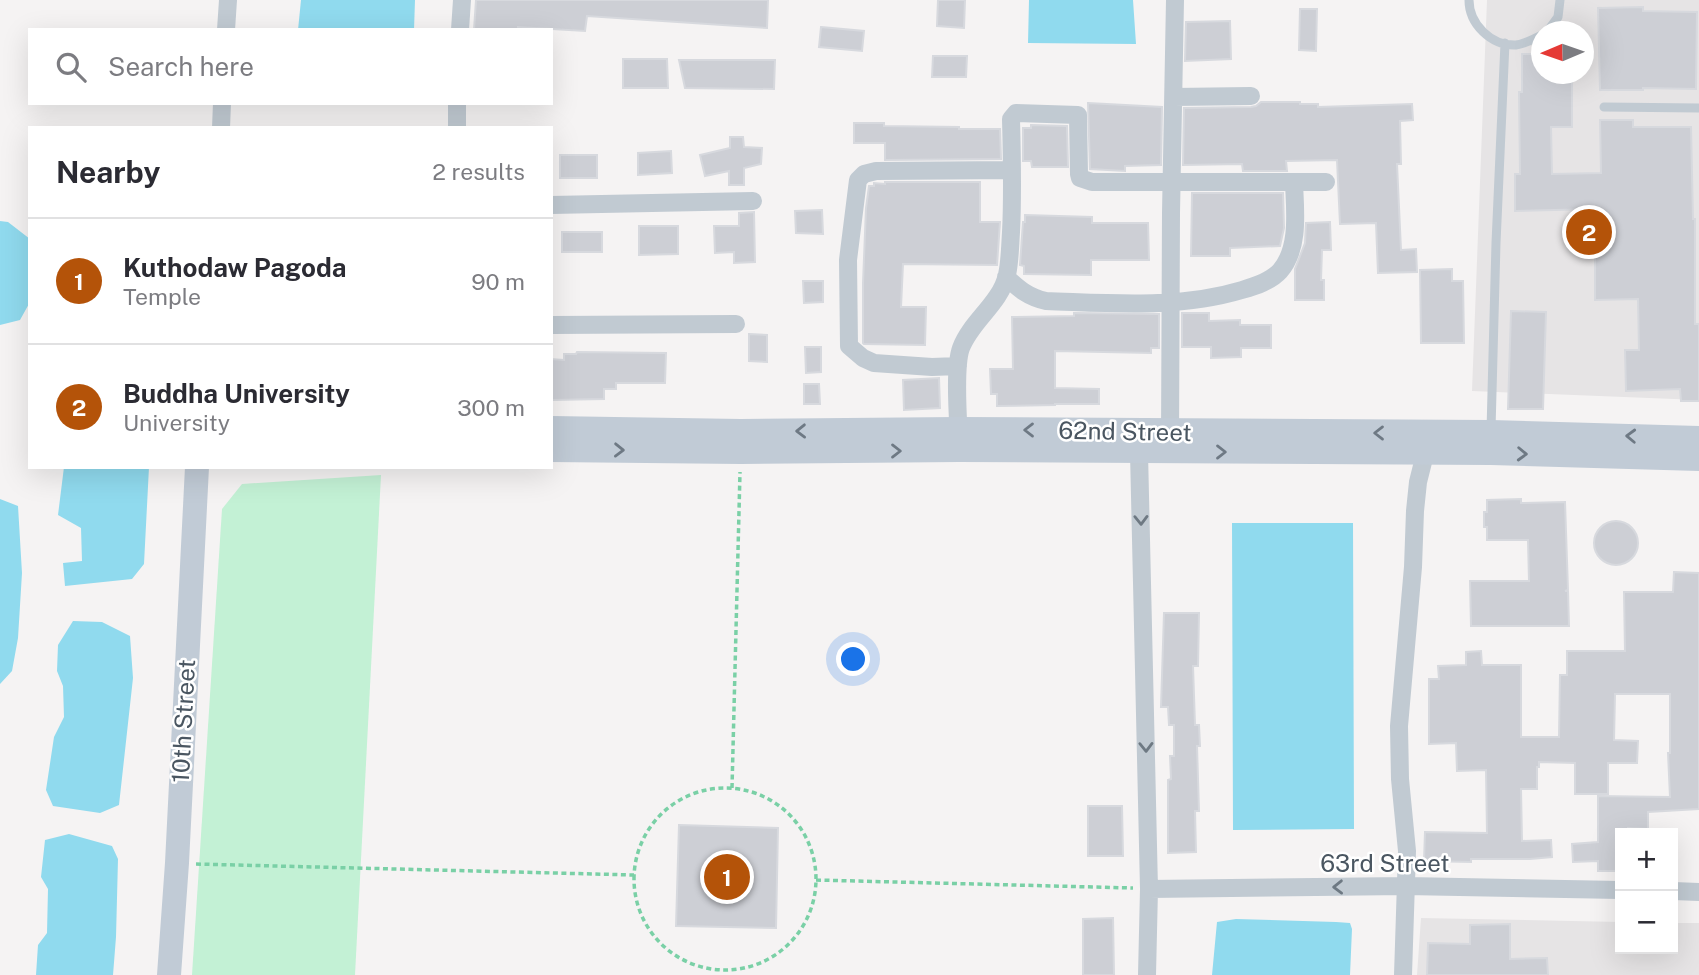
<!DOCTYPE html>
<meta charset="utf-8">
<style>
:root{--surface:#fff;--page:#f7f7f7;--text:#2b2b33;--muted:#7c7c81;--line:#e1e1e2;--accent:#b45309}
body{margin:0;font-family:"Public Sans",sans-serif;background:var(--page);color:var(--text)}
.controls{position:absolute;right:21px;bottom:21px;display:grid;overflow:hidden;border-radius:0px;box-shadow:0 7px 28px #0002}
.controls button{width:63px;height:63px;display:grid;place-items:center;padding:0;border:0;border-bottom:2px solid var(--line);background:var(--surface);color:var(--text);font:35px sans-serif}
.compass{position:absolute;left:1531px;top:21px;width:63px;height:63px;border-radius:50%;background:var(--surface);box-shadow:0 7px 28px #0002;rotate:268deg}
.you{position:absolute;left:854px;top:660px;width:24px;height:24px;margin:-18px;border:5px solid #fff;border-radius:50%;background:#1a73e8;box-shadow:0 0 0 10px #1a73e833}
.badge{display:grid;place-items:center;width:46px;height:46px;border-radius:50%;background:var(--accent);color:#fff;font-size:23px;font-weight:700}
.pin{position:absolute;translate:-50% -50%;border:4px solid #fff;box-shadow:0 2px 7px #0006}
.list{margin:0;padding:0;list-style:none}
h2{display:flex;justify-content:space-between;align-items:center;height:91px;margin:0;padding:0 28px;font-size:30px}
h2 small{font-size:23px;font-weight:400;color:var(--muted)}
.list li{display:grid;grid-template-columns:46px 1fr auto;gap:21px;align-items:center;box-sizing:border-box;height:126px;padding:0 28px;border-top:2px solid var(--line)}
.list b{display:block;font-size:26px;white-space:nowrap}
.list p{margin:0;font-size:23px;white-space:nowrap;color:var(--muted)}
.list em{font-size:23px;font-style:normal;color:var(--muted)}
.icon{flex:none;width:38px;height:38px;fill:none;stroke:currentColor;stroke-width:2;stroke-linecap:round;stroke-linejoin:round}
.map{position:relative;flex:none;width:1699px;height:975px;overflow:hidden}
.search{position:absolute;background:var(--surface);box-shadow:0 7px 28px #0002;left:28px;top:28px;width:525px;height:77px;display:flex;align-items:center;gap:18px;box-sizing:border-box;padding:0 24px;border-radius:0px;color:var(--muted);font-size:26px}
.panel{position:absolute;background:var(--surface);box-shadow:0 7px 28px #0002;left:28px;top:126px;width:525px;height:343px;border-radius:0px}
.map>svg:first-child{display:block}
.education{fill:#e6e4e5;fill-rule:evenodd}
.green{fill:#c3f1d5}
.water{fill:#90daee}
.building{fill:#cdcfd5;stroke:#d7d9de;stroke-width:2}
.lines{fill:none;stroke-linecap:round;stroke-linejoin:round}
.path{stroke:#7ad0a6;stroke-width:3.5;stroke-dasharray:5 3.5;stroke-linecap:butt}
.lane{stroke:#c1cad2;stroke-width:9}
.street{stroke:#c1cad2;stroke-width:18}
.secondary{stroke:#c1cbd6;stroke-width:24}
.oneway{stroke:#6e7984}
.oneway2{stroke:#6e7983}
.labels{text-anchor:middle;dominant-baseline:central;stroke-width:5;stroke-linejoin:round;paint-order:stroke}
.street-label{font-size:24px;fill:#4a5661;stroke:#fff}
</style>
<div class="map">
<svg width="1699" height="975" viewBox="0 0 1699 975">
<rect width="100%" height="100%" fill="#f5f3f3"/>
<path class="education" d="M 1487,0 L 1699,0 L 1699,400 L 1472,391 ZM 1542,32 L 1584,32 L 1584,74 L 1542,74 Z
M 1421,918 L 1620,922 L 1620,949 L 1673,949 L 1673,923 L 1699,923 L 1699,975 L 1417,975 Z"/>
<path class="green" d="M 381,475 L 355,975 L 192,975 L 222,509 L 242,484 Z"/>
<path class="water" d="M 301,0 L 415,0 L 414,30 L 298,30 Z
M 1029,0 L 1133,0 L 1136,44 L 1028,43 Z
M 0,221 L 8,222 L 30,239 L 30,302 L 20,320 L 0,325 Z
M 64,467 L 149,467 L 144,564 L 132,579 L 65,586 L 63,563 L 82,561 L 81,528 L 58,515 Z
M 0,499 L 18,506 L 22,573 L 18,638 L 12,671 L 0,684 Z
M 1232,523 L 1353,523 L 1354,829 L 1233,830 Z
M 73,621 L 102,622 L 130,636 L 133,678 L 119,805 L 100,813 L 53,806 L 46,790 L 54,737 L 64,717 L 63,686 L 57,671 L 58,645 Z
M 69,834 L 112,846 L 118,859 L 116,937 L 113,975 L 36,975 L 38,945 L 47,933 L 48,889 L 41,877 L 45,840 Z
M 1236,919 L 1336,922 L 1350,923 L 1352,929 L 1350,975 L 1212,975 L 1217,922 Z"/>
<path class="building" d="M 476,0 L 768,0 L 767,28 L 587,16 L 585,31 L 518,27 L 518,30 L 474,30 Z
M 938,0 L 965,0 L 964,28 L 937,26 Z
M 1643,7 L 1643,11 L 1697,12 L 1696,89 L 1643,88 L 1643,90 L 1600,90 L 1598,8 Z
M 1300,9 L 1317,9 L 1316,51 L 1299,50 Z
M 1230,21 L 1231,59 L 1185,61 L 1186,22 Z
M 821,27 L 864,31 L 862,51 L 819,47 Z
M 1522,54 L 1542,54 L 1542,74 L 1572,74 L 1572,127 L 1551,127 L 1552,174 L 1601,173 L 1600,120 L 1633,120 L 1633,127 L 1691,127 L 1693,219 L 1695,219 L 1695,324 L 1699,324 L 1699,401 L 1681,401 L 1680,389 L 1626,391 L 1625,350 L 1639,350 L 1638,299 L 1595,300 L 1595,209 L 1515,211 L 1515,174 L 1520,174 L 1519,92 L 1522,92 Z
M 933,56 L 967,56 L 966,77 L 932,77 Z
M 623,59 L 667,59 L 668,88 L 623,88 Z
M 679,60 L 775,60 L 774,89 L 685,88 Z
M 1261,102 L 1300,102 L 1300,104 L 1318,104 L 1318,107 L 1412,104 L 1413,120 L 1400,121 L 1401,164 L 1397,164 L 1401,250 L 1416,249 L 1417,272 L 1378,273 L 1376,223 L 1340,224 L 1337,160 L 1286,161 L 1287,171 L 1243,171 L 1242,164 L 1183,165 L 1184,108 L 1251,107 L 1256,106 Z
M 1088,103 L 1162,107 L 1161,165 L 1125,166 L 1125,171 L 1090,169 Z
M 854,123 L 884,123 L 884,126 L 959,127 L 959,129 L 1000,129 L 1001,159 L 885,160 L 885,143 L 854,143 Z
M 1031,125 L 1067,126 L 1068,167 L 1032,167 L 1031,161 L 1023,161 L 1023,128 L 1031,128 Z
M 730,137 L 743,137 L 744,147 L 762,148 L 761,164 L 744,168 L 744,185 L 729,185 L 729,171 L 705,176 L 700,155 L 730,148 Z
M 671,151 L 672,173 L 638,175 L 638,153 Z
M 560,155 L 597,155 L 597,178 L 560,178 Z
M 885,182 L 980,182 L 980,222 L 1000,222 L 997,265 L 903,264 L 901,307 L 926,307 L 925,345 L 864,344 L 863,343 L 863,283 L 866,208 L 869,186 L 874,186 L 874,183 L 885,184 Z
M 1192,193 L 1283,193 L 1284,228 L 1280,246 L 1230,248 L 1230,256 L 1191,256 Z
M 822,210 L 823,234 L 796,233 L 795,211 Z
M 754,212 L 755,262 L 734,263 L 734,252 L 715,253 L 714,226 L 739,226 L 739,213 Z
M 1025,215 L 1092,217 L 1092,223 L 1148,223 L 1149,260 L 1091,260 L 1091,275 L 1024,274 L 1024,266 L 1020,265 L 1023,222 L 1025,222 Z
M 1330,222 L 1331,250 L 1322,250 L 1321,280 L 1324,280 L 1324,300 L 1295,300 L 1295,269 L 1305,243 L 1306,223 Z
M 639,226 L 678,226 L 678,254 L 639,255 Z
M 562,232 L 602,232 L 602,252 L 562,252 Z
M 1452,269 L 1452,281 L 1463,281 L 1464,343 L 1421,343 L 1420,270 Z
M 803,281 L 823,281 L 823,302 L 804,303 Z
M 1511,311 L 1546,312 L 1543,409 L 1508,409 Z
M 1074,313 L 1159,314 L 1159,348 L 1151,348 L 1151,353 L 1055,351 L 1055,388 L 1099,389 L 1099,404 L 1055,404 L 1055,405 L 997,406 L 997,394 L 991,394 L 990,369 L 1013,369 L 1012,317 L 1074,316 Z
M 1182,313 L 1209,313 L 1209,321 L 1240,320 L 1240,325 L 1271,325 L 1271,348 L 1241,348 L 1241,357 L 1211,358 L 1211,347 L 1182,347 Z
M 749,334 L 767,335 L 767,362 L 749,361 Z
M 805,347 L 821,347 L 821,372 L 806,373 Z
M 577,352 L 666,353 L 665,383 L 616,383 L 616,389 L 604,389 L 604,399 L 552,400 L 551,359 L 564,360 L 564,354 L 576,354 Z
M 939,378 L 940,408 L 904,410 L 903,380 Z
M 804,384 L 819,384 L 820,404 L 804,404 Z
M 1521,499 L 1521,503 L 1565,502 L 1568,590 L 1565,591 L 1568,591 L 1569,626 L 1471,626 L 1470,581 L 1529,581 L 1528,540 L 1487,540 L 1487,527 L 1484,527 L 1484,512 L 1487,512 L 1487,500 Z
M1594 543a22 22 0 1 1 44 0a22 22 0 1 1-44 0Z
M 1674,572 L 1699,573 L 1699,809 L 1648,812 L 1648,829 L 1628,828 L 1628,833 L 1620,833 L 1620,871 L 1598,871 L 1598,861 L 1573,862 L 1572,844 L 1598,842 L 1598,796 L 1670,797 L 1668,753 L 1670,753 L 1670,694 L 1615,694 L 1614,740 L 1638,741 L 1637,763 L 1608,763 L 1608,794 L 1575,794 L 1575,763 L 1539,762 L 1539,767 L 1537,767 L 1537,789 L 1521,789 L 1522,841 L 1551,840 L 1552,857 L 1530,859 L 1471,859 L 1471,862 L 1424,861 L 1425,832 L 1487,833 L 1486,770 L 1457,771 L 1456,743 L 1429,744 L 1429,679 L 1439,679 L 1438,666 L 1466,665 L 1466,652 L 1481,651 L 1482,665 L 1521,665 L 1521,737 L 1559,737 L 1560,675 L 1567,675 L 1567,651 L 1625,651 L 1624,592 L 1673,592 Z
M 1164,613 L 1199,613 L 1198,666 L 1193,666 L 1195,725 L 1199,725 L 1200,746 L 1197,746 L 1199,811 L 1195,811 L 1196,852 L 1168,853 L 1168,780 L 1171,779 L 1170,756 L 1174,756 L 1174,725 L 1169,725 L 1168,707 L 1161,707 Z
M 1088,806 L 1122,806 L 1123,856 L 1088,856 Z
M 679,825 L 778,828 L 776,928 L 676,926 Z
M 1113,918 L 1114,975 L 1083,975 L 1083,919 Z
M 1510,924 L 1510,959 L 1547,958 L 1548,975 L 1427,975 L 1428,943 L 1470,944 L 1470,925 Z"/>
<g class="lines">
<path class="path" d="M 732,788 L 740,472
M634 879a91 91 0 1 1 182 0a91 91 0 1 1-182 0Z
M 196,864 L 634,875
M 816,880 L 1133,888"/>
<path class="lane" d="M 1469,0 C 1469,24 1491,46 1516,45 C 1525,44 1534,39 1542,35
M 1547,32 L 1558,17 L 1560,0
M 1604,107 L 1699,108
M 1491,430 L 1496,243 L 1505,43"/>
<path class="street" d="M 226,30 L 228,0
M 460,30 L 462,0
M 1174,97 L 1251,96
M 221,128 L 222,103
M 457,128 L 457,103
M 551,205 L 753,201
M 1006,277 C 1019,289 1028,297 1046,301 C 1111,303 1179,309 1242,290 C 1256,286 1271,281 1280,271 C 1300,248 1295,210 1294,183
M 551,325 L 736,324
M 958,366 L 932,367 L 874,363 L 863,358 L 849,346 L 848,260 L 858,180 L 864,174 L 876,171 L 1012,170
M 959,440 C 958,418 954,367 961,348 C 971,321 1000,304 1007,275 C 1010,261 1010,247 1011,232 C 1013,194 1012,157 1011,119 L 1016,113 L 1078,115 L 1079,174 L 1080,178 L 1092,182 L 1326,182
M 1170,441 L 1171,213 L 1175,0
M 1139,452 L 1149,889 L 1147,975
M 1149,889 L 1406,886 L 1620,890
M 1673,891 L 1699,892
M 1403,975 L 1407,851 L 1400,779 L 1399,726 L 1413,567 L 1415,511 L 1418,482 L 1425,454 L 1425,442"/>
<path class="secondary" d="M 551,428 L 741,431 L 958,429 L 1491,432 L 1699,438
M 551,450 L 741,452 L 959,450 L 1491,453 L 1699,459
M 169,975 L 177,863 L 197,467"/>
</g>
<defs><path id="oneway-chevron" d="M-2-3.5L2.5 0L-2 3.5" fill="none" stroke-width="1.6" stroke-linecap="round" stroke-linejoin="round" transform="scale(1.75)"/></defs>
<g class="oneway">
<use href="#oneway-chevron" transform="translate(1029 430) rotate(-180)"/>
<use href="#oneway-chevron" transform="translate(801 431) rotate(179)"/>
<use href="#oneway-chevron" transform="translate(1379 433) rotate(-180)"/>
<use href="#oneway-chevron" transform="translate(1631 436) rotate(-178)"/>
<use href="#oneway-chevron" transform="translate(619 450) rotate(1)"/>
<use href="#oneway-chevron" transform="translate(896 451)"/>
<use href="#oneway-chevron" transform="translate(1221 452)"/>
<use href="#oneway-chevron" transform="translate(1522 454) rotate(2)"/>
</g>
<g class="oneway2">
<use href="#oneway-chevron" transform="translate(1141 520) rotate(89)"/>
<use href="#oneway-chevron" transform="translate(1146 747) rotate(89)"/>
<use href="#oneway-chevron" transform="translate(1338 887) rotate(179)"/>
</g>
<g class="labels">
<g class="street-label">
<text transform="translate(1125 431) rotate(1)">62nd Street</text>
<text transform="translate(183 721) rotate(-87)">10th Street</text>
<text x="1385" y="863">63rd Street</text>
</g>
</g>
</svg>
<div class="controls">
<button>+</button>
<button>−</button>
</div>
<svg class="compass" viewBox="-18 -18 36 36"><path d="M0-13l5 13h-10z" fill="#e53935"/><path d="M0 13l5-13h-10z" fill="#7c7c81"/></svg>
<div class="you"></div>
<div class="pin badge" style="left:727px;top:877px">1</div>
<div class="pin badge" style="left:1589px;top:232px">2</div>
<div class="search"><svg class="icon" aria-label="search" viewBox="0 0 24 24"><circle cx="10" cy="10" r="6"/><path d="M15 15l6 6"/></svg>Search here</div>
<section class="panel">
<h2>Nearby<small>2 results</small></h2>
<ul class="list">
<li><span class="badge">1</span><div><b>Kuthodaw Pagoda</b><p>Temple</p></div><em>90 m</em></li>
<li><span class="badge">2</span><div><b>Buddha University</b><p>University</p></div><em>300 m</em></li>
</ul>
</section>
</div>
